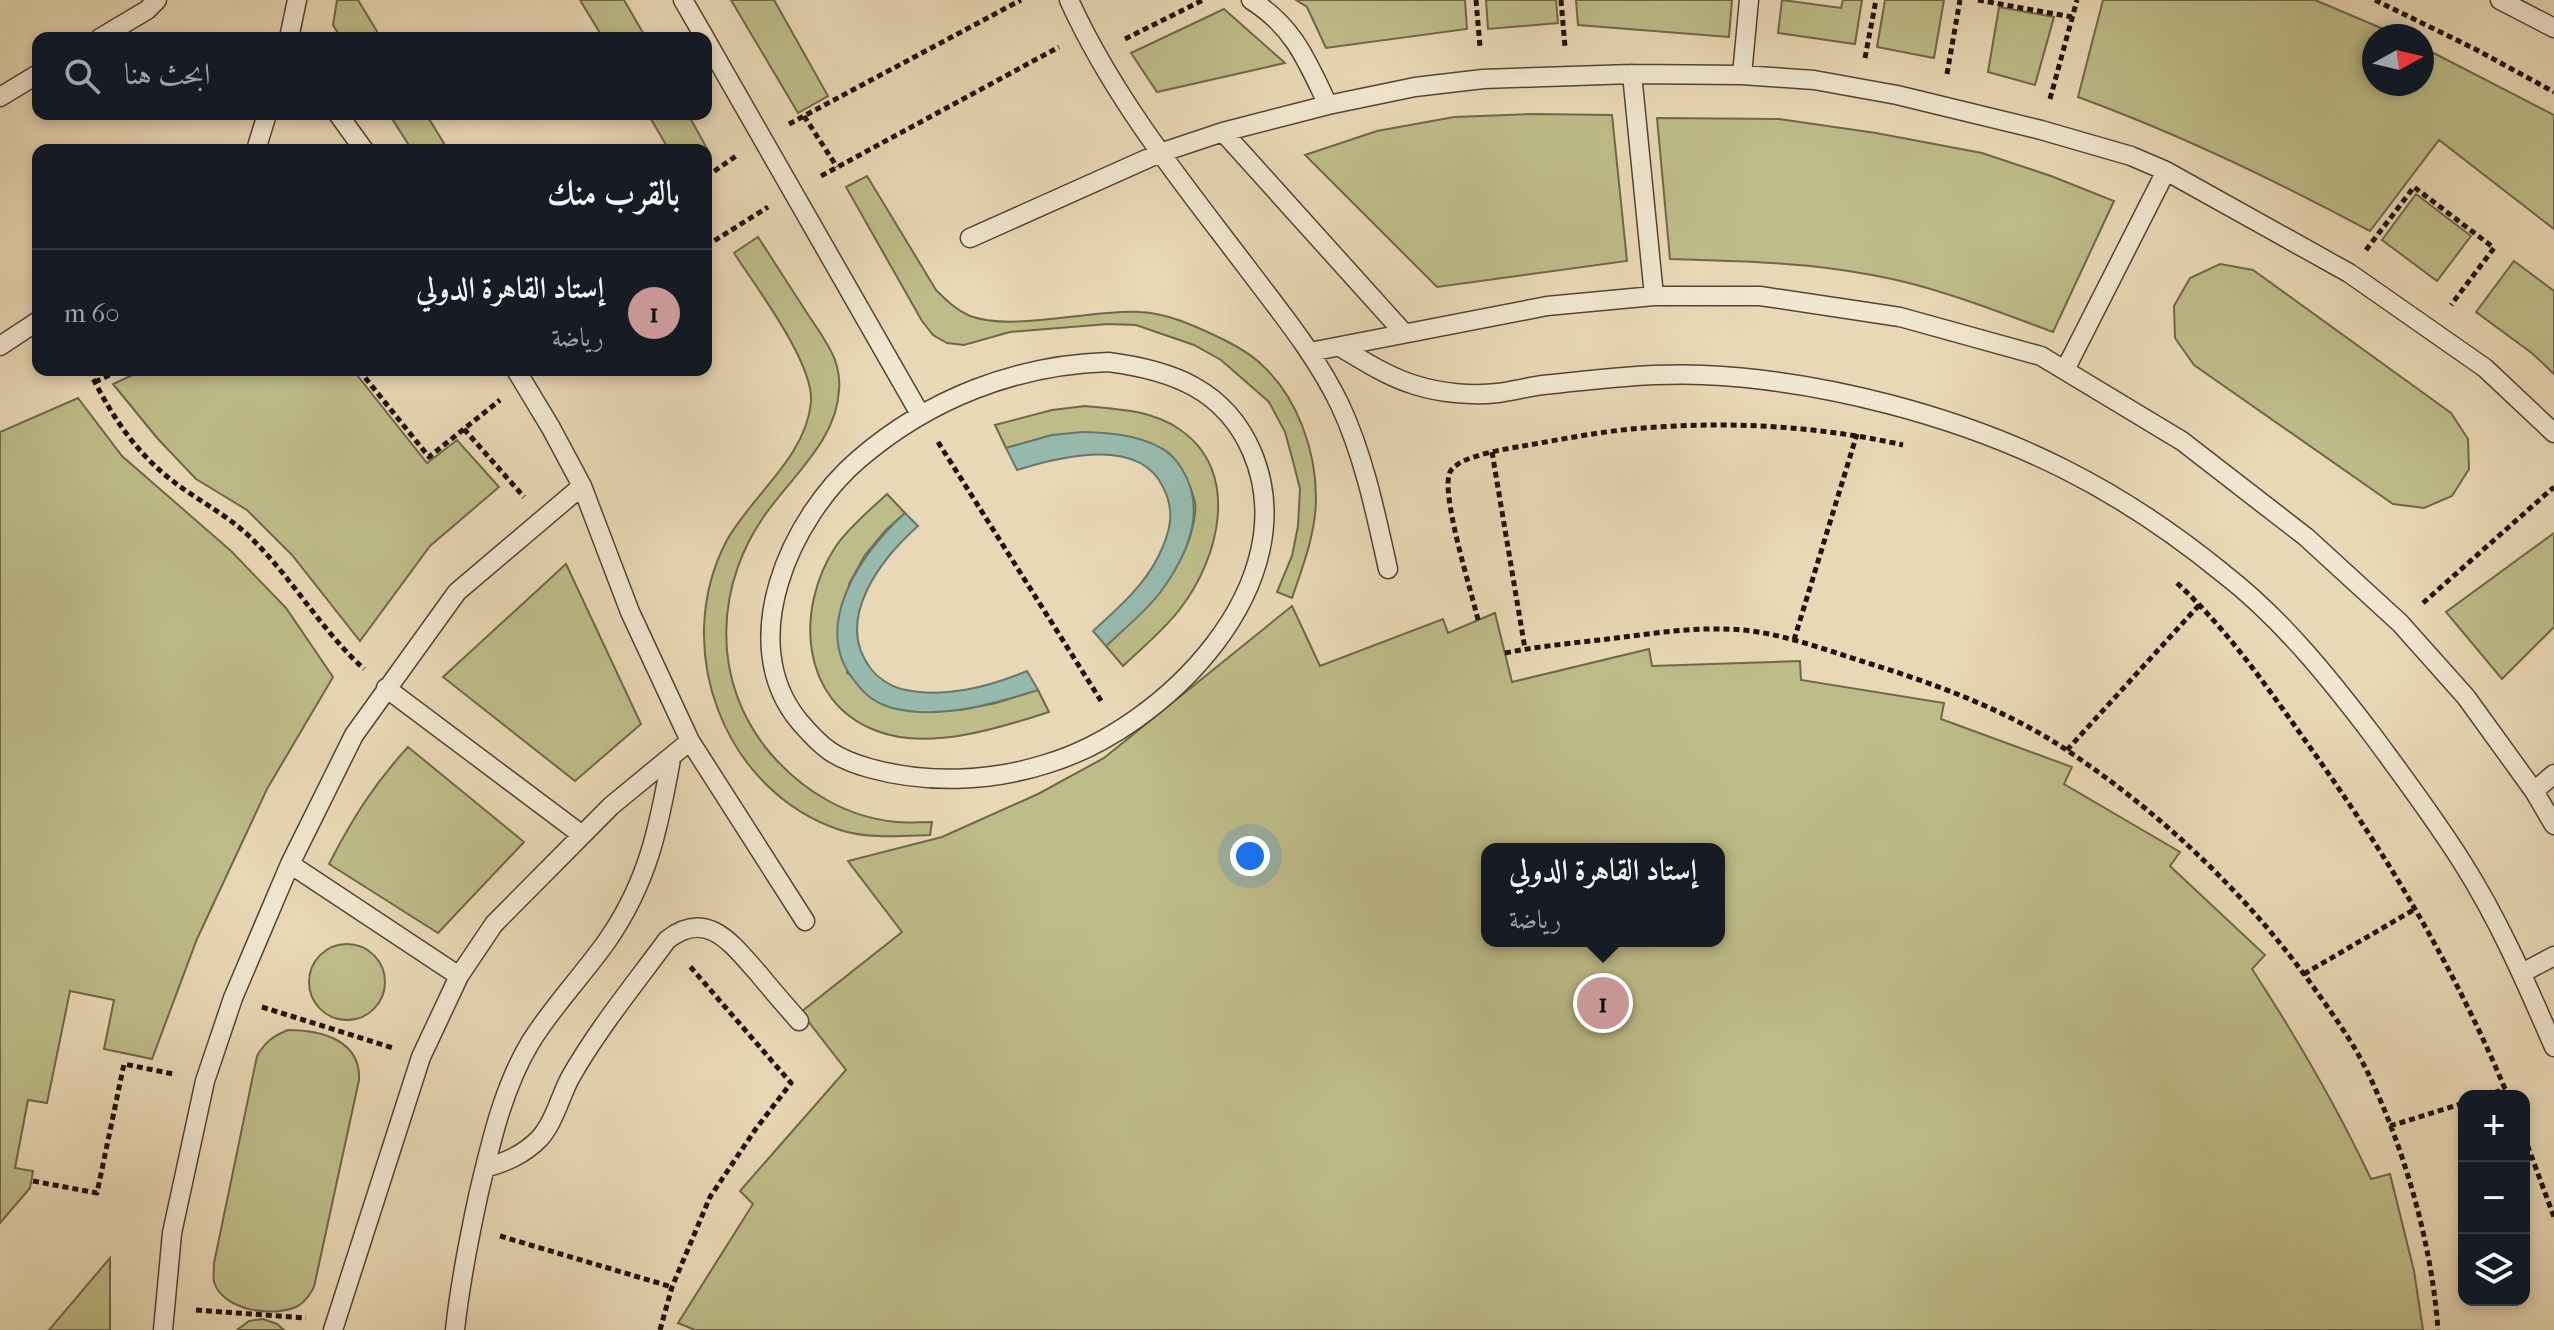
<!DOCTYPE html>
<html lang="ar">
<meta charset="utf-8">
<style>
:root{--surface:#171b24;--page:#20242c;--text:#f1f3f6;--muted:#9ea1a6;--line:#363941;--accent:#c59692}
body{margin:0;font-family:"IM FELL French Canon",Amiri,serif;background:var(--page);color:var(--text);direction:rtl}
.controls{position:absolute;right:24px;bottom:24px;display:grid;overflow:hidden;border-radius:16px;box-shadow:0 4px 12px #0003}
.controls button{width:72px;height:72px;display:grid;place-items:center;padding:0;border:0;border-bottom:2px solid var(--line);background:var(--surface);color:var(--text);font:40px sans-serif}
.compass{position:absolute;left:2362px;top:24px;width:72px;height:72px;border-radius:50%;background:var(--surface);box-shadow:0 4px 12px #0003;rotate:82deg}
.you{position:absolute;left:1250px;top:856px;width:28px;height:28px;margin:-20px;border:6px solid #fff;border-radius:50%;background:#1a73e8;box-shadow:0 0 0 12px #1a73e833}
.badge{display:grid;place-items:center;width:52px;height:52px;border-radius:50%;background:var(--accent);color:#111;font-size:26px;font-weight:700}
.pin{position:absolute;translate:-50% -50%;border:4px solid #fff;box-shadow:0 2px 8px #0006}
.popup{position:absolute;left:1481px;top:843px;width:244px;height:104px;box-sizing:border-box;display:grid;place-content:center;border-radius:16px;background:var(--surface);filter:drop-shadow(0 2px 6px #0005);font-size:26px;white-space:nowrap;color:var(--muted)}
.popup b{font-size:30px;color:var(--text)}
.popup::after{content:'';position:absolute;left:50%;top:100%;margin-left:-16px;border:16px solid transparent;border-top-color:var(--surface)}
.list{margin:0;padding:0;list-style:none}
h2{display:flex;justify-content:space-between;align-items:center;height:104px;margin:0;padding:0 32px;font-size:34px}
h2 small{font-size:26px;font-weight:400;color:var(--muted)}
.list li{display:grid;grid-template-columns:52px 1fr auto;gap:24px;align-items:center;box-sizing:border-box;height:128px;padding:0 32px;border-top:2px solid var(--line)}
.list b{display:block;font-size:30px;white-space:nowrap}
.list p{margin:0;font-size:26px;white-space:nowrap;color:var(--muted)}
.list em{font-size:26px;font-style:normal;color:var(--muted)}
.icon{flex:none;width:44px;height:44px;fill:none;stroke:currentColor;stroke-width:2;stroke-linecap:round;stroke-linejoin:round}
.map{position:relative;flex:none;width:2554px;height:1330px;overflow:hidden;direction:ltr}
.search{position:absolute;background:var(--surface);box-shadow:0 4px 12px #0003;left:32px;top:32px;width:680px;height:88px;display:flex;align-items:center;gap:20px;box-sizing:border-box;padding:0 28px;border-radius:16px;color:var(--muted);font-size:30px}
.panel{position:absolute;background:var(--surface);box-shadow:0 4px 12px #0003;left:32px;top:144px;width:680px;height:232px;border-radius:16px;direction:rtl}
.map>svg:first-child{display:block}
.green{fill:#bebc88;stroke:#70674a;stroke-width:2;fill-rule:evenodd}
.water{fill:#97baad;stroke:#68776c;stroke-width:2}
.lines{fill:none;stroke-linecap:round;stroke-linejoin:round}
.service-casing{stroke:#534436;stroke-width:21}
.path{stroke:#21120b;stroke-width:5;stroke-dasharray:6 4;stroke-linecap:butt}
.service{stroke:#f1e6cf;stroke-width:18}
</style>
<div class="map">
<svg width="2554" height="1330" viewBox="0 0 2554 1330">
<rect width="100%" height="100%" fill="#e9d8b5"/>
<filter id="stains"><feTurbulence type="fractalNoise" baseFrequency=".0025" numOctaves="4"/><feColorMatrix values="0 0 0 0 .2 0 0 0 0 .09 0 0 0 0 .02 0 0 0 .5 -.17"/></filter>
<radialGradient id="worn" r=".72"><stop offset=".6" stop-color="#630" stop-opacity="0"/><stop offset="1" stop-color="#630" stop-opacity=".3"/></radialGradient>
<path class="green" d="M 337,0 L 358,0 L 381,38 L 341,38 L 333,25 Z
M 580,0 L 624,0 L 646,38 L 603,38 Z
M 731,0 L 774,0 L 828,96 L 798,113 Z
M 1296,0 L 1465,0 L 1467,29 L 1326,48 L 1307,7 Z
M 1486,0 L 1556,0 L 1558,23 L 1488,29 Z
M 1576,0 L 1732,0 L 1729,37 L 1578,25 Z
M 1782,0 L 1841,8 L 1843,0 L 1862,0 L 1855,44 L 1778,33 Z
M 1885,0 L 1944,0 L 1934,58 L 1877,47 Z
M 2103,0 L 2315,0 L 2400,36 L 2374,36 L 2374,84 L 2422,84 L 2422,47 L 2554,115 L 2554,229 L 2439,140 L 2370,231 C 2275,180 2179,134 2078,97 Z
M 1999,7 L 2054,17 L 2035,85 L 1988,72 Z
M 1224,9 L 1285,63 L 1157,92 L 1131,53 Z
M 389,114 L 426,114 L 448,150 L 412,150 Z
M 648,114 L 688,114 L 710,154 L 706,156 L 706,150 L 669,150 Z
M 1532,114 L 1612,115 L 1627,261 L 1437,287 L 1305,155 L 1377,131 L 1454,117 Z
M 1657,118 L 1779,119 L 1876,133 L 1982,153 L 2051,176 L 2114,201 L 2053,332 C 1994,310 1934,286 1872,275 C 1806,262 1737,261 1670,259 Z
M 867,176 L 936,290 C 946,300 956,310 970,316 C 1014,332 1091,309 1140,312 C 1166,313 1193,325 1216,336 C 1231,343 1250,353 1262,365 C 1297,397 1316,450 1316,498 C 1316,532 1303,566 1292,598 L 1277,592 L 1292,556 L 1298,526 L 1300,489 L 1294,465 L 1285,432 L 1269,402 L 1221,360 L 1194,345 L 1136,325 L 1108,324 L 1010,332 L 964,345 L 947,343 L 933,335 L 922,321 L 846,187 Z
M 2416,194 L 2471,236 L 2437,281 L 2382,240 Z
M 758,237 C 774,262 791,288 807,313 C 817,328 829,344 835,360 C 838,369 840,381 839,390 C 837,437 797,472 770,508 C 714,581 709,682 771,754 C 803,791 846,817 896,822 C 907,823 920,822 932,822 L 930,835 C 901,836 868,839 840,830 C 723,791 670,647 727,540 C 753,494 806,457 811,402 C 814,363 756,287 734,253 Z
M 2514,261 L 2554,291 L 2554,374 L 2533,354 L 2476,312 Z
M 2220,264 L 2253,270 L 2451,413 L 2468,439 L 2469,469 L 2452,496 L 2424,508 L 2393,504 L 2194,365 L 2175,338 L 2174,306 L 2190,278 Z
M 143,370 L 353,370 L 427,463 L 457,440 L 499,487 L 430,546 L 360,641 L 292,555 L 247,510 L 196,479 L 158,439 L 113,384 Z
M 78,398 L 122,456 L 231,551 L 286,608 L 333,677 L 267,789 L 197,939 L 152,1059 L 104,1049 L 114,1000 L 70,991 L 47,1103 L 28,1100 L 15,1168 L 33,1171 L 30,1188 L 0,1223 L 0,432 Z
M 1085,406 C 1117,409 1152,410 1179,429 C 1242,471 1219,559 1180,609 C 1164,630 1142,648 1123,666 L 1106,646 C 1140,614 1173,584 1189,540 C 1192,529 1197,515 1195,503 C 1193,490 1184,475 1178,463 L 1052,435 L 1006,448 L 995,425 L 1052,410 Z
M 887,494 L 905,513 L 886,530 L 865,555 L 849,584 L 847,673 L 925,711 L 961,710 L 996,703 L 1038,690 L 1049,712 C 1000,728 928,751 877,731 C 799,702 795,608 836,546 C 849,527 870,510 887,494 Z
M 2554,533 L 2554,627 L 2502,679 L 2446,612 Z
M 566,564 L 641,724 L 575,781 L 443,677 Z
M 1292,606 L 1320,666 L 1443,619 L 1448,633 L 1495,613 L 1512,682 L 1649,649 L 1652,666 L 1800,661 L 1801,680 L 1944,703 L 1941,719 L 2072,767 L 2064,784 L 2180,852 L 2170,866 L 2265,955 L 2252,969 C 2297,1038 2336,1105 2371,1179 L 2390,1174 L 2414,1271 L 2423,1330 L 695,1330 L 678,1323 L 753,1204 L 740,1191 L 846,1070 L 801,1012 L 902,932 L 848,861 L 942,837 L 1038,794 L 1104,758 ZM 1487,849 L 1719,849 L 1719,941 L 1487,941 Z
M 408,747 L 524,842 L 438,933 L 329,864 C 352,819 374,784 408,747 Z
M309 982a38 38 0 1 1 76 0a38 38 0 1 1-76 0Z
M 288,1030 C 321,1030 361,1040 359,1080 L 314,1287 C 310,1294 306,1301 298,1306 C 274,1318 223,1311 214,1282 C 213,1277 214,1269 214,1263 L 257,1056 C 265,1042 273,1036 288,1030 Z
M 110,1258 L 110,1330 L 49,1330 Z
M 263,1319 L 277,1324 L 284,1330 L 237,1330 L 249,1321 Z"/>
<path class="water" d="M 1083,432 C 1109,433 1137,434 1161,448 C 1169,452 1177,461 1182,469 C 1208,511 1186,558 1159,594 C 1144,613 1124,629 1106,646 L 1093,631 C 1117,609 1143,587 1158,557 C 1170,533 1176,512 1163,487 C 1139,436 1058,457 1017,470 L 1006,448 L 1052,435 Z
M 905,513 L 918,526 C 881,559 833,620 871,669 C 878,678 890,686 901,689 C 944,699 988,687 1027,671 L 1038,690 C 992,704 940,720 892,708 C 878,704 865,695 857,684 C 808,628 861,553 905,513 Z"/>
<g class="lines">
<g class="service-casing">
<path id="service" d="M 683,0 L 705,38
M 1069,0 C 1114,99 1182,182 1248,269 C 1281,313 1316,355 1340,405 C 1364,456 1376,515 1388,569
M 1251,0 C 1294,27 1307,61 1328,105
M 2500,0 L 2554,28
M 100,38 L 147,10 L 157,0
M 289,38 L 297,0
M 706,40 L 920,414
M 1632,74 L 1654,296
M 1742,75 L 1749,0
M 0,97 L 38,74
M 338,114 L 364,150
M 1223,132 L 1404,333
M 256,150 L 267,114
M 970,238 L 1160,153 L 1223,132 L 1328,105 L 1415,87 L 1483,79 L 1632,74 L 1742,75 L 1814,80 L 1897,95 L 2041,130 L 2131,156 L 2166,171 L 2349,273 L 2485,368 L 2554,433
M 0,346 L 38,321
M 1340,347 C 1364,361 1388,377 1415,385 C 1440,393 1472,396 1498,393 C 1513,391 1528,387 1543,385 C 1597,379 1650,373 1703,375 C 1821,380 1959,416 2064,469 C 2120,497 2175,534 2224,574 C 2282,619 2330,679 2374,737 C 2404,778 2435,819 2462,862 C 2499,920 2527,985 2554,1047
M 1310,352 L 1547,306 L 1654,296 L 1760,296 L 1900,317 L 2041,356 L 2182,441 L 2306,537 L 2400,623 L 2466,697 L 2534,791 L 2554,825
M 1108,362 C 1171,370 1225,389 1252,452 C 1308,584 1164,729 1046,764 C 989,782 926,784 869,768 C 834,758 822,748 799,721 C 734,642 791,517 859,459 C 929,399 1015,365 1108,362 Z
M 516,370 L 551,428 L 582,486 L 630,612 L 690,741 L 805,921
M 2065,370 L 2166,171
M 386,688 L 582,835
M 2534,791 L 2554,774
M 290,864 L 459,976
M 2522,973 L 2554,956
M 485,1168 C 506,1162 523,1155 539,1139 C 554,1123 560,1097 570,1078 C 597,1030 634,985 667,940 C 707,908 732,944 758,973 C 771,989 785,1005 799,1021
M 163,1330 L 172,1233 L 205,1081 L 233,998 L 290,864 L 354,735 L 457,592 L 582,486
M 333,1330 L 421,1057 L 459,976 L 494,924 L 611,806 L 690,741
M 455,1330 C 460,1283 469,1238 479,1192 C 491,1142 503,1088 530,1043 C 552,1007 583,975 607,941 C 648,882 659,827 671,759"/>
</g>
<path class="path" d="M 1476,0 L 1480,47
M 1561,0 L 1565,47
M 1978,0 L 2072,17
M 2375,0 L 2475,49 L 2554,92
M 1125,39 L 1203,0
M 1865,58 L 1876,0
M 1947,74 L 1960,0
M 2050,99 L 2077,0
M 804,116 L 837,167
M 789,124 L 1021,0
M 821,176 L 1059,47
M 706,177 L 736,156
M 706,246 L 768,207
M 2366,250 L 2414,187 L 2494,248 L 2451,305
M 89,370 C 113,420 141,461 188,492 C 210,507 233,520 252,539 C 293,579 321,630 364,669
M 359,370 L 429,457 L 500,400
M 95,382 L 120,370
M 464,429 L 524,497
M 938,442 L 1103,704
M 1492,452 L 1525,649
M 2177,583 C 2228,630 2267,687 2307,743 C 2387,855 2455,968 2508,1096
M 2423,603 L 2554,487
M 1478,620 C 1472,593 1440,493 1450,472 C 1458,456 1506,449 1523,446 C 1563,439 1603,431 1643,428 C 1730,421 1819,426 1903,445
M 1794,640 L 1857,434
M 1505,653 C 1539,646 1574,643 1608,639 C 1656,633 1704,625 1752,631 C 1793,637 1832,652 1871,664 C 1938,685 2009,711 2068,751 C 2165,816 2252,899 2319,995 C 2337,1020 2355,1046 2368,1073 C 2405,1150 2432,1245 2438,1330
M 2067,750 L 2201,603
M 2304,974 L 2415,909
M 262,1007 L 393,1048
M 2485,1096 L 2505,1089
M 2390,1126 L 2464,1103
M 2524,1136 L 2554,1217
M 33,1181 L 97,1193 L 124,1064 L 173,1074
M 500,1236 L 672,1287
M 196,1310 L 306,1318
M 660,1330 L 672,1287 L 710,1197 L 755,1130 L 791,1083 L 688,964"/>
<use href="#service" class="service"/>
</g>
<rect width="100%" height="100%" filter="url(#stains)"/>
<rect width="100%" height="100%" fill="url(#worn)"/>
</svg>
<div class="controls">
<button>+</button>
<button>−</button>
<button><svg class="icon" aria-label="layers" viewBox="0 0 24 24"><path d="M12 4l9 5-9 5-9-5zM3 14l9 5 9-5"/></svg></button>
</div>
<svg class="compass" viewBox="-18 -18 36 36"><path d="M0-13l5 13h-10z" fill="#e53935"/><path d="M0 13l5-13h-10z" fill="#9ea1a6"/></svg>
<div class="you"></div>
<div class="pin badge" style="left:1603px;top:1003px">1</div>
<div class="popup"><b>إستاد القاهرة الدولي</b>رياضة</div>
<div class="search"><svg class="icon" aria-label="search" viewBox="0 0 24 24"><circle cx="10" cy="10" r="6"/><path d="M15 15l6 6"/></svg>ابحث هنا</div>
<section class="panel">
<h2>بالقرب منك<small></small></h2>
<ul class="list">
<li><span class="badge">1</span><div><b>إستاد القاهرة الدولي</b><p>رياضة</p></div><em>60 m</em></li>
</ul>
</section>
</div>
